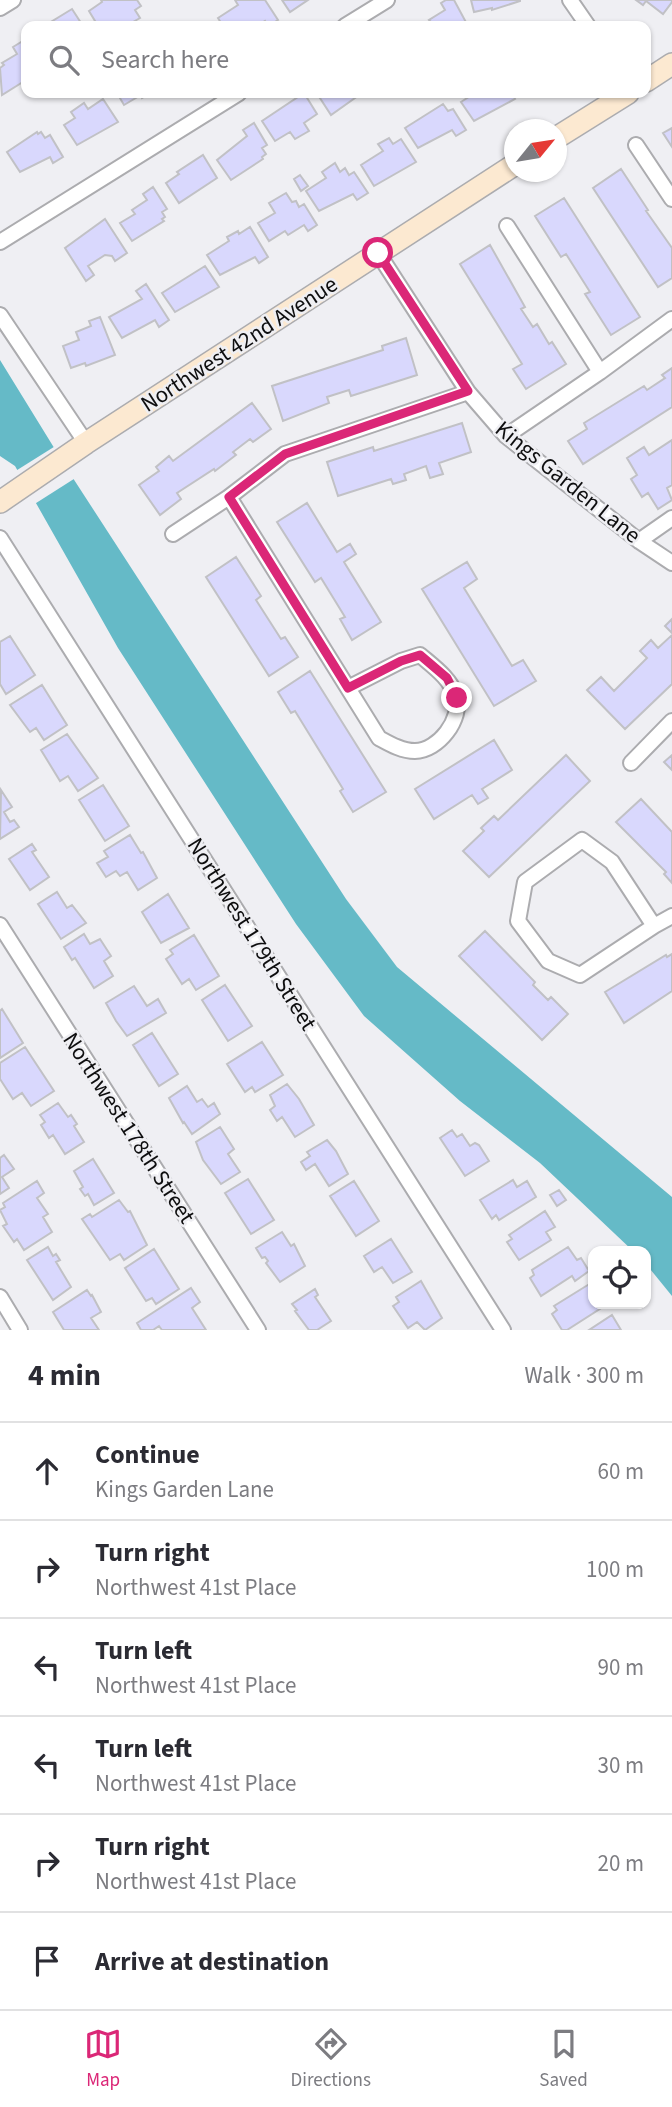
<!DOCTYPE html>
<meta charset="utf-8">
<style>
:root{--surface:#fff;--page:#f2f2f3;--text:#2b2b33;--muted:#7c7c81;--line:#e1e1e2;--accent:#db2777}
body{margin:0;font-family:"Source Sans 3",sans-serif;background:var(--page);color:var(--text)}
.controls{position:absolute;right:21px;bottom:21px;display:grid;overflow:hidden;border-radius:14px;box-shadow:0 2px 5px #0004}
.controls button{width:63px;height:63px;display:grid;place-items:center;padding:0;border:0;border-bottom:2px solid var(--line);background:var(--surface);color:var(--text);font:35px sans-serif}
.compass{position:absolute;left:504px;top:119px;width:63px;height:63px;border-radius:50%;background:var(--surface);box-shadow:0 2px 5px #0004;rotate:60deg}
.stop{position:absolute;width:21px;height:21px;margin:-16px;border:5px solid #db2777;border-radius:50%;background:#fff}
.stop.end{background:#db2777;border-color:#fff;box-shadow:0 2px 7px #0008}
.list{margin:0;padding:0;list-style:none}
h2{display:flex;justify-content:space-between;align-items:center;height:91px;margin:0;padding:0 28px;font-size:30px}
h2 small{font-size:23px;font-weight:400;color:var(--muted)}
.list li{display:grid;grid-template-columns:46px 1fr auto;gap:21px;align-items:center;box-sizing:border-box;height:98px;padding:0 28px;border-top:2px solid var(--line)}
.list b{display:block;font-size:26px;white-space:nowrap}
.list p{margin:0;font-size:23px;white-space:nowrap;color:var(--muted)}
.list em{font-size:23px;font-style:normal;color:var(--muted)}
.icon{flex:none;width:38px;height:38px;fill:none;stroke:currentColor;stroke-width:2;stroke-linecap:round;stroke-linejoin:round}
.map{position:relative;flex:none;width:672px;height:1330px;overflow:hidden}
.search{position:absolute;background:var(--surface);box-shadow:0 2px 5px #0004;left:21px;right:21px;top:21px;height:77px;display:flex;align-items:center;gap:18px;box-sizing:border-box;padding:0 24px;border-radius:14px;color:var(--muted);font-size:26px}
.sheet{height:679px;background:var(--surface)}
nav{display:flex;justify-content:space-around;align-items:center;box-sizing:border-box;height:98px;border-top:2px solid var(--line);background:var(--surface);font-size:19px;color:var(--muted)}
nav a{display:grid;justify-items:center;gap:4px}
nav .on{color:var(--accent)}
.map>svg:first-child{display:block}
.water{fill:#65bac7}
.pier{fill:#efeff3}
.building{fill:#d9d8fd;stroke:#c1c1c5;stroke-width:2}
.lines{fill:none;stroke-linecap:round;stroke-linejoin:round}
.street-casing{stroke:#acacaf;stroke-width:18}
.secondary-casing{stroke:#acacaf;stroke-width:24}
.street{stroke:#fff;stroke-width:14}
.secondary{stroke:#fce9d1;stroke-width:21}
.route{stroke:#db2777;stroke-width:9}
.labels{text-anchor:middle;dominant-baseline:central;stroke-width:5;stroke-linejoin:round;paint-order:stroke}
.street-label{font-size:23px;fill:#0e0e0f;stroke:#efeff3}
</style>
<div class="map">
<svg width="672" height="1330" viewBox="0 0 672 1330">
<rect width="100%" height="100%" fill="#efeff3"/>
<path class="water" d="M 0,360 L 69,472 L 346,899 L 397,967 L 672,1197 L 672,1296 L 646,1264 L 646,1251 L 633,1251 L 540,1163 L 460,1101 L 364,1016 L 296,924 L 118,648 L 15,466 L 0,456 Z"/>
<path class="pier" d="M 57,445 L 77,477 L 33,505 L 14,472 Z"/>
<path class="building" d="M 101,0 L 137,0 L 141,6 L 135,10 L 140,18 L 126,26 L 92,26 L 90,24 L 95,21 L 89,11 L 102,2 Z
M 235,0 L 265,0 L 278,20 L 268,26 L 265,21 L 257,26 L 223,26 L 218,18 L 238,5 Z
M 282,0 L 308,0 L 290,12 Z
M 446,0 L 454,0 L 468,26 L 425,26 L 431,22 L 429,20 L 445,10 L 441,3 Z
M 471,0 L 520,0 L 520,1 L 492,10 L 492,8 L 474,12 Z
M 636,0 L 672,0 L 672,2 L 663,14 L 646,1 L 643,5 Z
M 72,9 L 83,26 L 47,26 L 46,25 Z
M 26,39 L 26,80 L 2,95 L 0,68 L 4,65 L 2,63 L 17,54 L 13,47 Z
M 117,93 L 150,93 L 142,98 L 141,95 L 124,105 Z
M 304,93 L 317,114 L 304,123 L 309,131 L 295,139 L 290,132 L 275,141 L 262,121 Z
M 321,93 L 362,93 L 331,115 L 318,95 Z
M 475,93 L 511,93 L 515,99 L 474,121 L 461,102 Z
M 103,99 L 118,122 L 77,145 L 64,125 L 75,118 L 71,112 L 84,103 L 88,109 Z
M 443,104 L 448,111 L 453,109 L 466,130 L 456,136 L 452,130 L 418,148 L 405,128 Z
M 254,123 L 267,145 L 262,148 L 266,154 L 262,157 L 263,159 L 231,180 L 217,160 L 247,136 L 243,130 Z
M 672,128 L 672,147 L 663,133 Z
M 37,132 L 38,134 L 41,132 L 45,138 L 50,135 L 63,157 L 53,163 L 50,157 L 20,172 L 7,152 Z
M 389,138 L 393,144 L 401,139 L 416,162 L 374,186 L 361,165 L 383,151 L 378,144 Z
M 203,155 L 217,178 L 179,203 L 166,183 L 179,174 L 177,172 Z
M 335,163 L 340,172 L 345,168 L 349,175 L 354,172 L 368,193 L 357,200 L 353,194 L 319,211 L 306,191 L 326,178 L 322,172 Z
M 621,169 L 648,210 L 646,211 L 672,248 L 672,278 L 658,287 L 593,188 Z
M 300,175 L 308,186 L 301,191 L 294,179 Z
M 153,187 L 167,209 L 162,212 L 165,217 L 162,219 L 164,221 L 132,241 L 120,223 L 135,214 L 132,210 L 147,200 L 143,194 Z
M 286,193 L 292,202 L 296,201 L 299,207 L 304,204 L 317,225 L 308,231 L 304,225 L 288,235 L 285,231 L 269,241 L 258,223 L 275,213 L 269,203 Z
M 564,198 L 640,317 L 611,335 L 585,294 L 590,292 L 566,254 L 561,257 L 535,216 Z
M 105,219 L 127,253 L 115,261 L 112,256 L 105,255 L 88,266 L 94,275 L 86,281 L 65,248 Z
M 250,227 L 268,257 L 259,263 L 255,257 L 220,275 L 207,255 L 229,241 L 227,237 L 238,231 L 239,234 Z
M 490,245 L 525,307 L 521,309 L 533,327 L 537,324 L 549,344 L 552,342 L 566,364 L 526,389 L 513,369 L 522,364 L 460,264 Z
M 205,266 L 219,287 L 175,312 L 162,293 Z
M 146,284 L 169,320 L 159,327 L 155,320 L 122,338 L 109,317 L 142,299 L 136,291 Z
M 100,317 L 115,355 L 86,366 L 85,363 L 71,368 L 63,346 L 79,340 L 76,332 L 91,326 L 89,321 Z
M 406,338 L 417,375 L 351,396 L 349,390 L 327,397 L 329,403 L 283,421 L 272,386 L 383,350 L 382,346 Z
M 672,368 L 672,407 L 583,464 L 568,441 L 587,429 L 584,423 L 644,386 L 647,390 L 665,378 L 662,375 Z
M 252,403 L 271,429 L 253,442 L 250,439 L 233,452 L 236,455 L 215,471 L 214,469 L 177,493 L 181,499 L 160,515 L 139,485 L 159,471 L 156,467 L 169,456 L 173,461 Z
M 462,423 L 471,452 L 439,463 L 443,474 L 430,478 L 426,466 L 404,474 L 406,480 L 393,484 L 391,479 L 338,496 L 327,462 L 373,447 L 374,451 Z
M 672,440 L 672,485 L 667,488 L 672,500 L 658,509 L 648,493 L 642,497 L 631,479 L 637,475 L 627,458 L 644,447 L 649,455 Z
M 307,503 L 337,552 L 350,544 L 356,554 L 344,562 L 381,622 L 352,640 L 340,619 L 345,617 L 321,578 L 315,582 L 277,522 Z
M 236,557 L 261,596 L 256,600 L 281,639 L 285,637 L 298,657 L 269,676 L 206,577 Z
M 467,562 L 477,579 L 464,588 L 512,666 L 523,660 L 536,681 L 494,706 L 422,589 Z
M 672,619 L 672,633 L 665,626 Z
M 672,635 L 672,684 L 625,729 L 587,690 L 601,677 L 614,691 L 647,658 L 640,651 L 651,640 L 658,648 Z
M 10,636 L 35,675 L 6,694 L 0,684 L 0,642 Z
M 310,671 L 386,792 L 353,812 L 340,791 L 343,789 L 295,711 L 291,713 L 278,692 Z
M 42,685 L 67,725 L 44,740 L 36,728 L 30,732 L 10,705 Z
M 67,734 L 98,778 L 78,791 L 68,776 L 60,781 L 41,750 Z
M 494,740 L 512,770 L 482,789 L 488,798 L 478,804 L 472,795 L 434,819 L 415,789 Z
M 566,755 L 590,781 L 489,877 L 463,851 L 484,831 L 481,828 L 494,816 L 498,820 Z
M 672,755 L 672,770 L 664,762 Z
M 103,785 L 129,826 L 105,841 L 79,800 Z
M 1,790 L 12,807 L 4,812 L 10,822 L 14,820 L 19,827 L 0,839 Z
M 641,799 L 672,832 L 672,883 L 664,874 L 666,872 L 616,822 Z
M 130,835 L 141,853 L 143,852 L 157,878 L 138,890 L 127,872 L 120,876 L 116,871 L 106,877 L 97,863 L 108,857 L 104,851 Z
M 32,844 L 36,850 L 32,852 L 49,877 L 30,890 L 9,859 Z
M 57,892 L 67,908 L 72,905 L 86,923 L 61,939 L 38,904 Z
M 168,894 L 189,928 L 161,943 L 142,912 Z
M 485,931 L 535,982 L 533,985 L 548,1000 L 551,997 L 568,1014 L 542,1040 L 459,956 Z
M 84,934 L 90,944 L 100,939 L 111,956 L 104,961 L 113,976 L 94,988 L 75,958 L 72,960 L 64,947 Z
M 194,935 L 219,976 L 196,990 L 189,979 L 182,984 L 166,959 L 173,954 L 170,950 Z
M 672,954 L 672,991 L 624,1023 L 605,992 L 666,955 L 667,957 Z
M 225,985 L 252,1026 L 228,1041 L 202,1000 Z
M 134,986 L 147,1006 L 158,999 L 166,1013 L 127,1036 L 116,1021 L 106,1003 Z
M 2,1009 L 23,1043 L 0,1058 L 0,1011 Z
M 152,1033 L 178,1074 L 159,1086 L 133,1045 Z
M 262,1042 L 283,1075 L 255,1092 L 252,1087 L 245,1092 L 227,1064 Z
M 25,1047 L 54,1091 L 31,1106 L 22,1093 L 13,1099 L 0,1079 L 0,1063 Z
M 287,1084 L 299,1099 L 314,1125 L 295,1137 L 282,1117 L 277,1121 L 270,1110 L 275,1106 L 270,1095 Z
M 187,1086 L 197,1102 L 202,1099 L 208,1107 L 214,1103 L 220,1114 L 192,1134 L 184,1122 L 183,1123 L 169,1098 Z
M 58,1103 L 68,1117 L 71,1115 L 77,1124 L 74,1126 L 84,1142 L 65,1154 L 53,1135 L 49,1138 L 41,1125 L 45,1122 L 40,1115 Z
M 220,1127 L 234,1149 L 228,1154 L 240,1172 L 221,1184 L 203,1160 L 196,1142 Z
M 452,1130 L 457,1137 L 462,1134 L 470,1146 L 475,1143 L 479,1145 L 489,1161 L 465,1176 L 440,1138 Z
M 327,1140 L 336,1151 L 348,1174 L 329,1186 L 315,1164 L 306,1170 L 301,1162 L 310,1156 L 307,1152 Z
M 4,1155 L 14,1169 L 2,1177 L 9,1188 L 0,1194 L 0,1158 Z
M 93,1159 L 114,1193 L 94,1205 L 88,1194 L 85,1196 L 80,1189 L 83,1187 L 74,1171 Z
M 248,1179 L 274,1220 L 251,1234 L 225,1193 Z
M 513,1180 L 517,1187 L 527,1181 L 536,1197 L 499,1220 L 496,1215 L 492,1219 L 480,1200 Z
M 37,1181 L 44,1193 L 37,1198 L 48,1214 L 43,1217 L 52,1232 L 24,1250 L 17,1239 L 14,1242 L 3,1226 L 7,1224 L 0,1210 L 5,1207 L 3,1203 Z
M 354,1181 L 379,1221 L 356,1236 L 330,1196 Z
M 559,1190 L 566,1200 L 557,1206 L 550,1195 Z
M 119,1200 L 128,1212 L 130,1211 L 147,1245 L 124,1260 L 120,1254 L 110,1260 L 82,1219 L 90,1214 L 92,1217 Z
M 545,1211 L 555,1227 L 546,1232 L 551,1240 L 519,1260 L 507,1242 L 512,1239 L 509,1235 Z
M 282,1232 L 291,1246 L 294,1244 L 305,1266 L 280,1282 L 266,1263 L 268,1261 L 265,1257 L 262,1258 L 256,1248 Z
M 391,1239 L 412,1272 L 393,1283 L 382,1267 L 374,1272 L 364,1256 Z
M 48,1247 L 53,1256 L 56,1254 L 60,1260 L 56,1262 L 71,1287 L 53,1300 L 27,1260 Z
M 568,1247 L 577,1260 L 581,1258 L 589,1271 L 575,1281 L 572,1276 L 541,1296 L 530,1278 L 534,1275 L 532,1270 Z
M 154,1249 L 179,1289 L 156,1304 L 152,1298 L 146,1301 L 125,1268 Z
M 421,1281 L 442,1318 L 425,1330 L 417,1322 L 408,1328 L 393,1306 L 399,1302 L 396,1297 Z
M 591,1283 L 593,1286 L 593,1304 L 606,1305 L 567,1330 L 562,1330 L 552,1314 L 557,1310 L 554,1306 Z
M 191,1288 L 200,1302 L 192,1308 L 206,1330 L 162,1330 L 159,1326 L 153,1330 L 141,1330 L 137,1323 Z
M 315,1289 L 318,1295 L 315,1297 L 331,1321 L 317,1330 L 309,1330 L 295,1311 L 297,1310 L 292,1304 Z
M 87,1290 L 91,1296 L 92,1295 L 101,1312 L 91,1318 L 99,1330 L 64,1330 L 53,1312 Z
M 612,1315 L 621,1330 L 589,1330 Z"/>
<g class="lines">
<g class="street-casing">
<path id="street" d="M 570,0 L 588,26
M 0,8 L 13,0
M 345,26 L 387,0
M 636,145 L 672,199
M 507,226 L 600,372
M 0,242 L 239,93
M 378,253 L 468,392 L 506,436 L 639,541 L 672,563
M 0,315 L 86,443
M 506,436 L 600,372 L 672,319
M 173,534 L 229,497
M 0,538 L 503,1330
M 639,541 L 672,518
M 348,688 L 401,661 L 420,655 C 434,667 450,678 456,696 C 463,719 438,751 415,751 C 402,751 390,744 379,738 L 229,497 L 285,454 L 468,392
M 631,763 L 672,721
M 582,840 L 612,862 L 654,926 L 580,975 L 548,961 L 518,921 L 525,882 Z
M 0,925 L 258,1330
M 654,926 L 672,916
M 0,1297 L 20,1330"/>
</g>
<g class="secondary-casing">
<path id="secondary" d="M 646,81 L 672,64
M 556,138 L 628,93
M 0,502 L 86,443 L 514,165"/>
</g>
<use href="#street" class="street"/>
<use href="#secondary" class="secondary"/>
</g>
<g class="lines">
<path class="route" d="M 378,253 L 468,391 L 285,454 L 229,497 L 348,688 L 401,661 L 420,655 L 447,678 L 457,698"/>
</g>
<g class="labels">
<g class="street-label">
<text transform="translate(239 344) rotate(-33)">Northwest 42nd Avenue</text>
<text transform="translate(568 482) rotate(39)">Kings Garden Lane</text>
<text transform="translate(252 934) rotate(58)">Northwest 179th Street</text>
<text transform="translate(129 1128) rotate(57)">Northwest 178th Street</text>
</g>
</g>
</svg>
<div class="controls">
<button><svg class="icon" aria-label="locate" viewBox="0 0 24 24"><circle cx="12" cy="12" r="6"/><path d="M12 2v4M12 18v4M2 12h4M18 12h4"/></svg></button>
</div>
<svg class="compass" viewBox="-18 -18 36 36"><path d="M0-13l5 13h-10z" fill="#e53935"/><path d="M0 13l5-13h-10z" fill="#7c7c81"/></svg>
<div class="stop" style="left:378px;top:253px"></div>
<div class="stop end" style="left:457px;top:698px"></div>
<div class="search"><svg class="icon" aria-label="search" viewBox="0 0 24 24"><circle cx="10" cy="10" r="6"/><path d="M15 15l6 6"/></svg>Search here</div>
</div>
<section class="sheet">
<h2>4 min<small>Walk · 300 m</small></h2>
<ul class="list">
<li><svg class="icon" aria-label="ahead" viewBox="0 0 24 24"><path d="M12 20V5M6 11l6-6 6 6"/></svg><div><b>Continue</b><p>Kings Garden Lane</p></div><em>60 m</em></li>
<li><svg class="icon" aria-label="right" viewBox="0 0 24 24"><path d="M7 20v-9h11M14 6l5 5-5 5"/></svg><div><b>Turn right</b><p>Northwest 41st Place</p></div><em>100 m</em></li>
<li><svg class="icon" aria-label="left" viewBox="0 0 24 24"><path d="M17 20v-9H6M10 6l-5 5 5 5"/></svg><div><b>Turn left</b><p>Northwest 41st Place</p></div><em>90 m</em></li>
<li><svg class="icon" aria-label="left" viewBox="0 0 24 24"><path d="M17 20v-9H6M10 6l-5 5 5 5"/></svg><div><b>Turn left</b><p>Northwest 41st Place</p></div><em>30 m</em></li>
<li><svg class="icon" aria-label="right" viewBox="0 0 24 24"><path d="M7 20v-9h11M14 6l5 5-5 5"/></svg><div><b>Turn right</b><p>Northwest 41st Place</p></div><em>20 m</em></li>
<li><svg class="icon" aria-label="arrive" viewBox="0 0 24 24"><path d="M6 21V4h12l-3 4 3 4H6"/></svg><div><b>Arrive at destination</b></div></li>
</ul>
</section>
<nav>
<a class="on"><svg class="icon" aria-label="map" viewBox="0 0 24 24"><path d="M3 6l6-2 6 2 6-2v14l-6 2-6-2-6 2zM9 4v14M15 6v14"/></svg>Map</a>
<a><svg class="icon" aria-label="directions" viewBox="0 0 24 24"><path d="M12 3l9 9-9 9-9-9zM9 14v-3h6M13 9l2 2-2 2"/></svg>Directions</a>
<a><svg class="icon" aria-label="saved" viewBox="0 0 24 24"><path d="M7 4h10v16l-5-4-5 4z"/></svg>Saved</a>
</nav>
